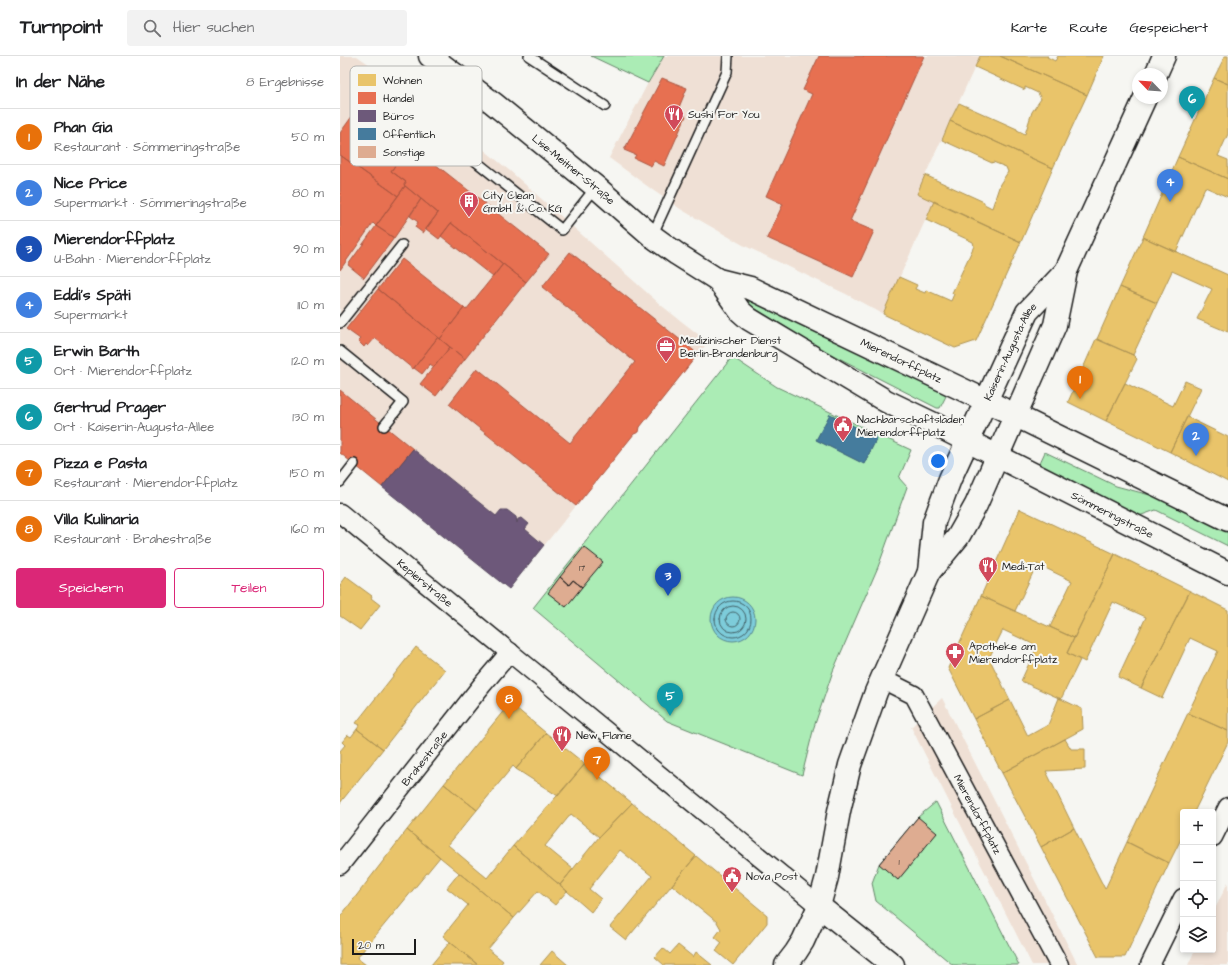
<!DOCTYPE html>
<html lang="de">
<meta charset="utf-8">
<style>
:root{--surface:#fff;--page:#f2f2f2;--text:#202124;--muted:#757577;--line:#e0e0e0;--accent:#db2777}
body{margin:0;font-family:"Architects Daughter",sans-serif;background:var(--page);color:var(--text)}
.controls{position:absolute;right:12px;bottom:12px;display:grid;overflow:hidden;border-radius:4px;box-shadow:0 2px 6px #0003}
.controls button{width:36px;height:36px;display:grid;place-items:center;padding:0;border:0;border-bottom:1px solid var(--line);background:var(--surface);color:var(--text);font:20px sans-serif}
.compass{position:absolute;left:792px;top:12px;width:36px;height:36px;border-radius:50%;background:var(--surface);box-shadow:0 2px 6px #0003;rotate:295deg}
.scale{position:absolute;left:12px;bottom:10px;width:64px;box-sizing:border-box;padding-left:4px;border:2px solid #1c1c1c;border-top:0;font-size:11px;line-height:14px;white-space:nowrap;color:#1c1c1c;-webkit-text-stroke:3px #f6f6f2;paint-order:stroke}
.you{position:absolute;left:598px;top:405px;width:14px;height:14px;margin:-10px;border:3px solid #fff;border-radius:50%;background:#1a73e8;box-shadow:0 0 0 6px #1a73e833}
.badge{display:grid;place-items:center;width:26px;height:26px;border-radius:50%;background:var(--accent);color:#fff;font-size:13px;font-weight:700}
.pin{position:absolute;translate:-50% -33px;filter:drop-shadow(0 1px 2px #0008)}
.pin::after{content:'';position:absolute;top:21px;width:14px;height:12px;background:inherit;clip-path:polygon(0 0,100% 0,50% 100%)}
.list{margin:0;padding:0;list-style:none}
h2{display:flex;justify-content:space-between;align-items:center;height:52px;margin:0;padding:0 16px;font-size:17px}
h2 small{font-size:13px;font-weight:400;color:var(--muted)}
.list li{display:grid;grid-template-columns:26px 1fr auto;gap:12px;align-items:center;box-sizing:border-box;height:56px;padding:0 16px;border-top:1px solid var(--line)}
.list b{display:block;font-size:15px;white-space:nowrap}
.list p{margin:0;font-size:13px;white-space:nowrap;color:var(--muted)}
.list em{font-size:13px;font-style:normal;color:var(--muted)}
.actions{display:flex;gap:8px;padding:12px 16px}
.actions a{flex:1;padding:9px 0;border:1px solid var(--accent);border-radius:4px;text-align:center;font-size:14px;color:var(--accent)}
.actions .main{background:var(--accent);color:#fff}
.icon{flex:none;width:22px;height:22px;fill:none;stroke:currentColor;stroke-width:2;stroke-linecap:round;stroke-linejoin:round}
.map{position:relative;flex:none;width:888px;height:909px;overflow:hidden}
header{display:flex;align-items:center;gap:24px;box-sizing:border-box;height:56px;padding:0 20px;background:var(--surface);border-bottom:1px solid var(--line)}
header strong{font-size:19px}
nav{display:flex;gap:22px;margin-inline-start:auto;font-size:14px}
.search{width:280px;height:36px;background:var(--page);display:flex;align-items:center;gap:10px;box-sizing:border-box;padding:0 14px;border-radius:4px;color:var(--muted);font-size:15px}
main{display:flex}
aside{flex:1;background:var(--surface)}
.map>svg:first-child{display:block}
.built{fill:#efe0d5}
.green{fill:#abecb5;stroke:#648468}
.water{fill:#7dccda;stroke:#56868e}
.homes{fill:#e9c46a;stroke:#ac9253}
.shops{fill:#e76f51;stroke:#aa5641}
.offices{fill:#6d597a;stroke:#55475e}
.public{fill:#457b9d;stroke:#395e76}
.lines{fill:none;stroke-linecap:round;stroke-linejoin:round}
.shore{stroke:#436268;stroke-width:1}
.building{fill:#deac91;stroke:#1c1c1c}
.lane-casing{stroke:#1c1c1c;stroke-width:12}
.street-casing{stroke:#1c1c1c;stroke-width:21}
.secondary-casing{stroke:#1c1c1c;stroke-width:25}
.lane{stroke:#f6f6f2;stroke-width:9}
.street{stroke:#f6f6f2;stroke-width:18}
.secondary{stroke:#f6f6f2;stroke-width:22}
.labels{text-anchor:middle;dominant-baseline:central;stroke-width:4;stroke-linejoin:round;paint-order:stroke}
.number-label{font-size:9px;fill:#4c4039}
.poi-label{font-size:11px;fill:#1c1c1c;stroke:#f6f6f2;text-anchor:start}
.street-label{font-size:11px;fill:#1c1c1c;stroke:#f6f6f2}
.key{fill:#f6f6f2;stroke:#b5b5b2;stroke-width:1}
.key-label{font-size:11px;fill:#1c1c1c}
</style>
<header>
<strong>Turnpoint</strong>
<div class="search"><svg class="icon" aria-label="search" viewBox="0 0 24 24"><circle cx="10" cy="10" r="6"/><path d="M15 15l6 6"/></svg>Hier suchen</div>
<nav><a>Karte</a><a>Route</a><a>Gespeichert</a></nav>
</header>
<main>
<aside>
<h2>In der Nähe<small>8 Ergebnisse</small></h2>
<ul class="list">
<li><span class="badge" style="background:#e8710a">1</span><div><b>Phan Gia</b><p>Restaurant · Sömmeringstraße</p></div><em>50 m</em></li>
<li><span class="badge" style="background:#3f7fe0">2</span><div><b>Nice Price</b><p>Supermarkt · Sömmeringstraße</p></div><em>80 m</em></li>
<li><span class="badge" style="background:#1a4fb4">3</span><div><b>Mierendorffplatz</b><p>U-Bahn · Mierendorffplatz</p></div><em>90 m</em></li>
<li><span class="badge" style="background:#3f7fe0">4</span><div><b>Eddi's Späti</b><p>Supermarkt</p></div><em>110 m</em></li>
<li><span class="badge" style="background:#0f9aa8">5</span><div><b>Erwin Barth</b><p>Ort · Mierendorffplatz</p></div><em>120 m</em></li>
<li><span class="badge" style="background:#0f9aa8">6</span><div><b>Gertrud Prager</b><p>Ort · Kaiserin-Augusta-Allee</p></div><em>130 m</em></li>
<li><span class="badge" style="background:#e8710a">7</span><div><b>Pizza e Pasta</b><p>Restaurant · Mierendorffplatz</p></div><em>150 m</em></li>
<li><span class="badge" style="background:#e8710a">8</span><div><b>Villa Kulinaria</b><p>Restaurant · Brahestraße</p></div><em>160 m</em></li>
</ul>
<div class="actions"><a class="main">Speichern</a><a>Teilen</a></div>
</aside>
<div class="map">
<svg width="888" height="909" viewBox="0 0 888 909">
<rect width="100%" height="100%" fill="#f6f6f2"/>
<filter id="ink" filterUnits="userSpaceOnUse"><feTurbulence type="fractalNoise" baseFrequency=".025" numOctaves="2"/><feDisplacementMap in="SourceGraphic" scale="8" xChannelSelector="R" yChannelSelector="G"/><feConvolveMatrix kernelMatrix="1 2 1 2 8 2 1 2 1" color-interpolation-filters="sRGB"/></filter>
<g filter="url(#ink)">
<path class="built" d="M 0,0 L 17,0 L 100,58 L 170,115 L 322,250 L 368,286 L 300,371 L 299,376 L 294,378 L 169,533 L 0,397 Z
M 324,0 L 640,0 L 577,137 L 594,145 L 543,258 L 506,238 L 403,189 L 342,154 L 314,135 L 269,102 L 308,27 Z
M 602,642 L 738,909 L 692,909 L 571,671 Z
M 888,826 L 888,909 L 848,909 L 855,894 L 873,894 L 873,857 Z"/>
<path class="green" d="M 251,0 L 324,0 L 308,27 Z
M 409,241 L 607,338 L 600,352 L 597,352 L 483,294 L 408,248 L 406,243 Z
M 392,301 L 437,331 L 571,394 L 559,422 L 567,431 L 538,511 L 493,615 L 474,671 L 462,719 L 327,665 L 193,552 Z
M 705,396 L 776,430 L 821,442 L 888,475 L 888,490 L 816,454 L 796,461 L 698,411 Z
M 596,746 L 679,909 L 613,909 L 536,845 L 532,827 L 539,808 L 578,761 Z"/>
<path class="water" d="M371 563a22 22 0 1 1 44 0a22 22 0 1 1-44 0Z"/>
<path class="homes" d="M 640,0 L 660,0 L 747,39 L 713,112 L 610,65 L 619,47 L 677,73 L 677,74 L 685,78 L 692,56 L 701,43 L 698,37 L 685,31 L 685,34 L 635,11 Z
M 660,0 L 708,0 L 707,1 L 715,5 L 718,0 L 764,0 L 747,39 Z
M 885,0 L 888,0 L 888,28 L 874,22 Z
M 874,22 L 888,28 L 888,78 L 878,100 L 888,104 L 888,123 L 838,101 Z
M 610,65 L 713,112 L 681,186 L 577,138 L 585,119 L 644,146 L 644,148 L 652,152 L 660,128 L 668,116 L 666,111 L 653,106 L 652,107 L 602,84 Z
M 838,101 L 888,123 L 888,141 L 865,131 L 836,196 L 803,181 Z
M 594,145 L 681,186 L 636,285 L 615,292 L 543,258 L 559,221 L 577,229 L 575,233 L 585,237 L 586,234 L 611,245 L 614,238 L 612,237 L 634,190 L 633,186 L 586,164 Z
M 803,181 L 888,219 L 888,276 L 857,263 L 872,233 L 832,215 L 817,247 L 780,231 Z
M 780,231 L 817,247 L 793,299 L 757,283 Z
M 756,283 L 793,299 L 797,303 L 766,365 L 728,346 Z
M 845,325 L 861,332 L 830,396 L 766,365 L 785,327 L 833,350 Z
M 847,361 L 888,381 L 888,426 L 830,396 Z
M 680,453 L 775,498 L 734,582 L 710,571 L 732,525 L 697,508 L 675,555 L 641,540 Z
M 775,498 L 850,535 L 801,632 L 778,621 L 806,561 L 773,546 L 745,606 L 727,597 Z
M 6,521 L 32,540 L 31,542 L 40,549 L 20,574 L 0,560 L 0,529 Z
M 850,535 L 888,554 L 888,675 L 848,657 L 878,595 L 850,582 L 822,642 L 801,632 Z
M 641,540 L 734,582 L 727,597 L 740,604 L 721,643 L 681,625 L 697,590 L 663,574 L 649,602 L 670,644 L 634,663 L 608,612 Z
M 76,591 L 105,614 L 43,693 L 17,673 L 20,669 L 16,667 Z
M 719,642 L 742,653 L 743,673 L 662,717 L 634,663 L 670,644 L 688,680 L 708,669 Z
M 170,647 L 206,677 L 176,713 L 173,710 L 137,754 L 104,728 Z
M 848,657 L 888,675 L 888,686 L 854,756 L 843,756 L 843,779 L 829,807 L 787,786 Z
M 17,673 L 43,693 L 0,747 L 0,695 L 5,689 L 2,686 L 8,679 L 11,681 Z
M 206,677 L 245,708 L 218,740 L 176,713 Z
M 725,683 L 731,693 L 745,693 L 745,713 L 706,715 L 734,772 L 701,791 L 662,717 Z
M 245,708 L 292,747 L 259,781 L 231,758 L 205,790 L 233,813 L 220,829 L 173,790 Z
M 104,728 L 137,754 L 108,789 L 147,822 L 173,790 L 227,835 L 215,849 L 198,835 L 174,862 L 67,774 Z
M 292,747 L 356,800 L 286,884 L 270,871 L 312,820 L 280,794 L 249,833 L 261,843 L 251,856 L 220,829 L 259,781 Z
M 734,772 L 765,833 L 787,786 L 829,807 L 785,901 L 758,901 L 701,791 Z
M 67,774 L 100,801 L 17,902 L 26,909 L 0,909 L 0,861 Z
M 356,800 L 427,859 L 427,867 L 393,909 L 376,895 L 382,887 L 375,881 L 381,873 L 377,866 L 332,829 Z
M 119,817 L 174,862 L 148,893 L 163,905 L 160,909 L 138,909 L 103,880 L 128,849 L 107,832 Z
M 110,886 L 138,909 L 91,909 Z
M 338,889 L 353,901 L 356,896 L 372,909 L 324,909 L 315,901 L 323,892 L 330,898 Z
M 212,895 L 228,909 L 200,909 Z"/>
<path class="shops" d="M 479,0 L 584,0 L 510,165 L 534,175 L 513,221 L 427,182 L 443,148 L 426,140 L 472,38 L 463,34 Z
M 322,22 L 347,32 L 337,56 L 346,60 L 324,110 L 314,105 L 311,110 L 294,102 L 296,99 L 284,94 Z
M 18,52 L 70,89 L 51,115 L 66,126 L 64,129 L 65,130 L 58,140 L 0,99 L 0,77 Z
M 70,89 L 84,101 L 85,100 L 209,198 L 186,226 L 111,167 L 99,183 L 86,173 L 98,157 L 64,129 L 66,126 L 51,115 Z
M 0,99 L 58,140 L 36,170 L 33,167 L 0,214 Z
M 65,130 L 81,143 L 54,182 L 36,170 Z
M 81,143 L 98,157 L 83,177 L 75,171 L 78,166 L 70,160 Z
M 111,167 L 163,208 L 153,221 L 101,180 Z
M 36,170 L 54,182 L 24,222 L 8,209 Z
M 230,196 L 358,298 L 300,371 L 299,376 L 294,378 L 236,450 L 109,348 L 137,312 L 230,387 L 295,306 L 202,231 Z
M 62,203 L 124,252 L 100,283 L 38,233 Z
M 163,208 L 186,226 L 125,303 L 100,283 L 124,252 L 126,254 Z
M 38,233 L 98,281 L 73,313 L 35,282 L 28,290 L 26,288 L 24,291 L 18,285 L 20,283 L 6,273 Z
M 98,281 L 110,291 L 94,311 L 90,308 L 82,318 L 74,312 Z
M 110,291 L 125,303 L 96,340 L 80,328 Z
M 0,334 L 73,393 L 42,431 L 0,397 Z"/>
<path class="offices" d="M 73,393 L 156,460 L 161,454 L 167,454 L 176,461 L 177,467 L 178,463 L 182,462 L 189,468 L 185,473 L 204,489 L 169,533 L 42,431 Z"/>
<path class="public" d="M 490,358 L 537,382 L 524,408 L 476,384 Z"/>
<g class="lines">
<path class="shore" d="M375 563a18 18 0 1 1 36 0a18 18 0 1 1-36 0Z
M380 563a13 13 0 1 1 26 0a13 13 0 1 1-26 0Z
M386 563a7 7 0 1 1 14 0a7 7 0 1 1-14 0Z"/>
</g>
<path class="building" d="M 244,491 L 263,506 L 242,531 L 233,524 L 229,529 L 220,521 Z
M 220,521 L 229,529 L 233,524 L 242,531 L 226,551 L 208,537 Z
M 578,761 L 597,777 L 558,824 L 539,808 Z"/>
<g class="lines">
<g class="lane-casing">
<path id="lane" d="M 189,0 L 265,50
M 138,35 L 104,80 L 222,174 L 256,131
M 312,180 L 387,16 L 388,0
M 0,267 L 62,189
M 0,295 L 63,346 L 44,370
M 0,426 L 14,408"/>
</g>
<g class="street-casing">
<g id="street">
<path id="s1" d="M 0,457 L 479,850"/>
<path id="s2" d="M 542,623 L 574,639 L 719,909"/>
<path d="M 873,781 L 888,751"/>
<path id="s3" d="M 0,809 L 142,629 L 170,596"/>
<path d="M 810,909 L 843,842"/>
</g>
</g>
<g class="secondary-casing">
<g id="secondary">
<path id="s4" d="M 90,0 L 153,47 L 256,131 L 312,180 L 337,198 L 378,224 L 410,232 L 634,339 L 888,464"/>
<path d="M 816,18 L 824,0"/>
<path id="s5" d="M 378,224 L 400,255 L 409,263 L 546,345 L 602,372 L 888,517"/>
<path id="s6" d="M 589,516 L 594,466 L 610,423 L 646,345 L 687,256 L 726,215"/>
<path d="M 479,850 L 553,909"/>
<path d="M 446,909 L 456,896 L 463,885 L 479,850 L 487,821 L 499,755 L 510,709 L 536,636 L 589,516 L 618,481 L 636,449 L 715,269 L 726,215 L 805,42"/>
</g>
</g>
<use href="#lane" class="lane"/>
<use href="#street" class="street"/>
<use href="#secondary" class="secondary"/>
</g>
</g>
<defs>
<g id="restaurant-pin" transform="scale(1)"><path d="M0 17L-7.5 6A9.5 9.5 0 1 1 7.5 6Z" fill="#d1495b" stroke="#f6f6f2"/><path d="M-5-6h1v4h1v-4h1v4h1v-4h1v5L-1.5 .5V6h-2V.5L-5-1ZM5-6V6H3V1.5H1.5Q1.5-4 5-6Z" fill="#fff"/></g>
<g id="building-pin" transform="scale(1)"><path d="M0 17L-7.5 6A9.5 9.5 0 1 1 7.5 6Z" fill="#d1495b" stroke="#f6f6f2"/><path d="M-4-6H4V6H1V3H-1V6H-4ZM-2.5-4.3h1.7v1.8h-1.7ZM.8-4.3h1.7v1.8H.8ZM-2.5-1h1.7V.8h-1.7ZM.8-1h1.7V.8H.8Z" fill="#fff"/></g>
<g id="office-pin" transform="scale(1)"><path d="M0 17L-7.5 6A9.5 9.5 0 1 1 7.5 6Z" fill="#d1495b" stroke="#f6f6f2"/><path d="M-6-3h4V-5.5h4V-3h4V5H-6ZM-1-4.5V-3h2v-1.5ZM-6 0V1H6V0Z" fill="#fff"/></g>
<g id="civic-pin" transform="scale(1)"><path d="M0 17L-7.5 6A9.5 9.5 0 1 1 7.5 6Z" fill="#d1495b" stroke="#f6f6f2"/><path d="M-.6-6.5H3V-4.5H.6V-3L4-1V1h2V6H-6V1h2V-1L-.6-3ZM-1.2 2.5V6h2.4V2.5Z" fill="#fff"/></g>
<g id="pharmacy-pin" transform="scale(1)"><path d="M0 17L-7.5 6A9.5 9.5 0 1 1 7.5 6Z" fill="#d1495b" stroke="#f6f6f2"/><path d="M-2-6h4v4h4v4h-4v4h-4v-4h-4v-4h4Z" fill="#fff"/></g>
</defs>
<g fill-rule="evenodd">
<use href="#restaurant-pin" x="334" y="58"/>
<use href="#building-pin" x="129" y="145"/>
<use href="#office-pin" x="326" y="290"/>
<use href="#civic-pin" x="503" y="369"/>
<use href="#restaurant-pin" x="648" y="510"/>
<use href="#pharmacy-pin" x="615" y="596"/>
<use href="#restaurant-pin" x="222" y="679"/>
<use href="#civic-pin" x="392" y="820"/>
</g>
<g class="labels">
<g class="number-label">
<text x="242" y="512">17</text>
<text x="559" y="806">1</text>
</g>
<g class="poi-label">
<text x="348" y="58">Sushi For You</text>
<text x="143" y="139">City Clean<tspan x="143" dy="13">GmbH &amp; Co. KG</tspan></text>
<text x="340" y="284">Medizinischer Dienst<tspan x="340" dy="13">Berlin-Brandenburg</tspan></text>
<text x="517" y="363">Nachbarschaftsladen<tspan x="517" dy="13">Mierendorffplatz</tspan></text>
<text x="662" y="510">Medi-Tat</text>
<text x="629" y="590">Apotheke am<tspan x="629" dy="13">Mierendorffplatz</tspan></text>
<text x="236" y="679">New Flame</text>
<text x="406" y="820">Nova Post</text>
</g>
<g class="street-label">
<text stroke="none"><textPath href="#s4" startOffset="183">Lise-Meitner-Straße</textPath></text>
<text stroke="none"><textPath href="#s6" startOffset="237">Kaiserin-Augusta-Allee</textPath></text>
<text stroke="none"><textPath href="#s4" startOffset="566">Mierendorffplatz</textPath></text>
<text stroke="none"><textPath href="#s5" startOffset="463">Sömmeringstraße</textPath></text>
<text stroke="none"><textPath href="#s1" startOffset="110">Keplerstraße</textPath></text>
<text stroke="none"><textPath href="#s3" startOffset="136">Brahestraße</textPath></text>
<text stroke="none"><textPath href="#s2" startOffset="171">Mierendorffplatz</textPath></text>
</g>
</g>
<rect x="10" y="10" width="132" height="100" rx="6" class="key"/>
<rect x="18" y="18" width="18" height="12" fill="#e9c46a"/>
<rect x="18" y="36" width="18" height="12" fill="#e76f51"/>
<rect x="18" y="54" width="18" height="12" fill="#6d597a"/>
<rect x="18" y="72" width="18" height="12" fill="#457b9d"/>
<rect x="18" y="90" width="18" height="12" fill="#deac91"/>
<g class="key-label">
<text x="43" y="28">Wohnen</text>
<text x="43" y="46">Handel</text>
<text x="43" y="64">Büros</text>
<text x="43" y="82">Öffentlich</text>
<text x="43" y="100">Sonstige</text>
</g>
</svg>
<div class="controls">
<button>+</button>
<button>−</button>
<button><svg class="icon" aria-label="locate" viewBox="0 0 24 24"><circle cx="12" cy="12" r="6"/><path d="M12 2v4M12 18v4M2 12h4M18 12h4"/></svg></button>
<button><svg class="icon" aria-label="layers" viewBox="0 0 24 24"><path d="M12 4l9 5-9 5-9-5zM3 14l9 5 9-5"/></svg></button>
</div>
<svg class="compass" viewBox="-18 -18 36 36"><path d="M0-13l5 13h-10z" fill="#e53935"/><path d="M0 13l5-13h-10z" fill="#757577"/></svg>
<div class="scale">20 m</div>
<div class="you"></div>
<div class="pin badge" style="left:740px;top:343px;background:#e8710a">1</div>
<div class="pin badge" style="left:856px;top:400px;background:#3f7fe0">2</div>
<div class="pin badge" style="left:328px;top:540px;background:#1a4fb4">3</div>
<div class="pin badge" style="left:830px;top:146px;background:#3f7fe0">4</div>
<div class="pin badge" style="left:330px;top:660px;background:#0f9aa8">5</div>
<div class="pin badge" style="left:852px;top:63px;background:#0f9aa8">6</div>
<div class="pin badge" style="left:257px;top:724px;background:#e8710a">7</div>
<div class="pin badge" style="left:169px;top:663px;background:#e8710a">8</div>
</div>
</main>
